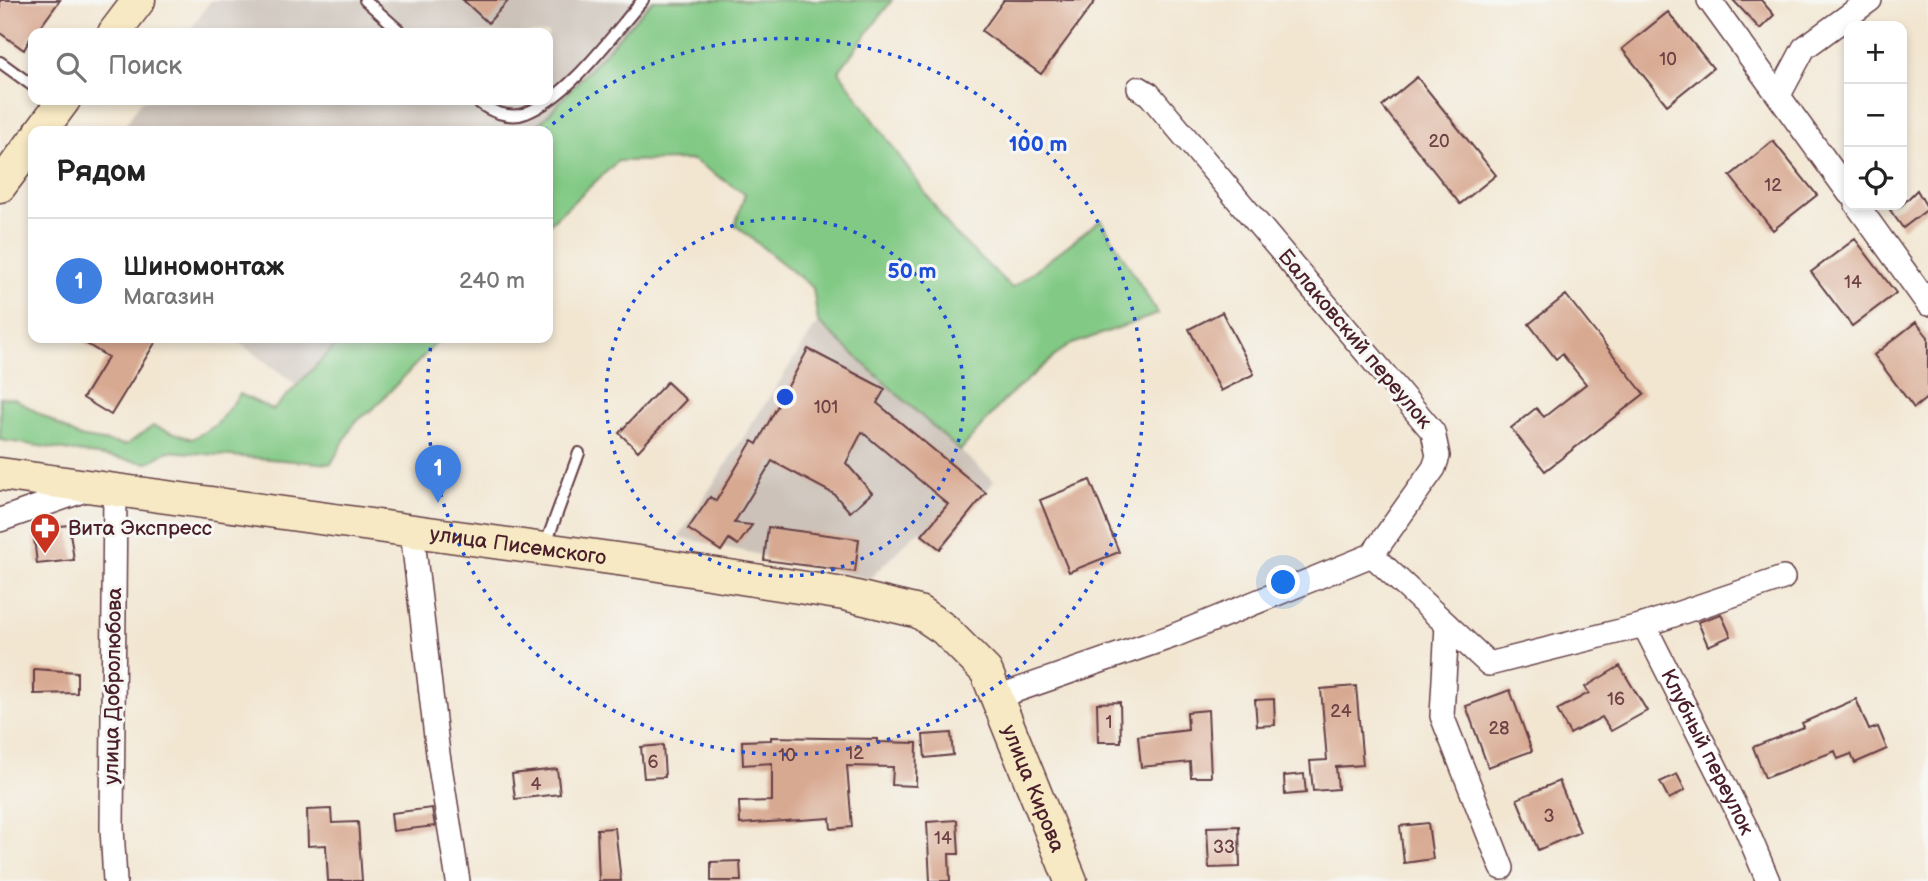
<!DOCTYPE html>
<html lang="ru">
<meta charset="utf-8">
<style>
:root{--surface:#fff;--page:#f2f2f2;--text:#222;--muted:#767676;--line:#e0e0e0;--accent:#ea580c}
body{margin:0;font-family:"Balsamiq Sans",sans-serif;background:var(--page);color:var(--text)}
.controls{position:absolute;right:21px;top:21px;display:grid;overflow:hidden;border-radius:14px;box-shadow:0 4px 10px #0003}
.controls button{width:63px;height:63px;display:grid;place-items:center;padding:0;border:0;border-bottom:2px solid var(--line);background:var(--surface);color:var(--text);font:35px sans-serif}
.you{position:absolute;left:1284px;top:583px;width:24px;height:24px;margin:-18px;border:5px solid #fff;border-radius:50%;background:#1a73e8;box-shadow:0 0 0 10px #1a73e833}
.badge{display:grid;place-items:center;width:46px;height:46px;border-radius:50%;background:var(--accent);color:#fff;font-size:23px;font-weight:700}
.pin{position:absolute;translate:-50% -58px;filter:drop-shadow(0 2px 4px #0008)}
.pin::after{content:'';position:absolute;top:37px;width:24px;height:21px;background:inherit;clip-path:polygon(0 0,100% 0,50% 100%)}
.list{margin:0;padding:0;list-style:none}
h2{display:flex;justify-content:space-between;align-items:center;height:91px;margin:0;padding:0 28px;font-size:30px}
h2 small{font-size:23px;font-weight:400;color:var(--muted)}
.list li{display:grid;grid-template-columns:46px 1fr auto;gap:21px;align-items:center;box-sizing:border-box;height:126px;padding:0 28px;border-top:2px solid var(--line)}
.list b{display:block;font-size:26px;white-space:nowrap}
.list p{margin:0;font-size:23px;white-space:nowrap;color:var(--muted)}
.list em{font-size:23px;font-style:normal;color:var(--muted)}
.icon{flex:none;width:38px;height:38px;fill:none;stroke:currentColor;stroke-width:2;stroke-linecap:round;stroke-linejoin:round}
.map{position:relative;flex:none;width:1928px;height:881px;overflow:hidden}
.search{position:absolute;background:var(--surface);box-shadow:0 4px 10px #0003;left:28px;top:28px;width:525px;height:77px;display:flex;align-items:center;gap:18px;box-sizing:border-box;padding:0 24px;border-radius:14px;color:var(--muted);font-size:26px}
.panel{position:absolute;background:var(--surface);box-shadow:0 4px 10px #0003;left:28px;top:126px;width:525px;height:217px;border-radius:14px}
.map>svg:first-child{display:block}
.industrial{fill:#ccc2b9}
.green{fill:#81c984;stroke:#667458;stroke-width:2}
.building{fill:#d8a991}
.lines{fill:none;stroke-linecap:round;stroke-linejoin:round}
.service-casing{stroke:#633d44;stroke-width:14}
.minor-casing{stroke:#633d44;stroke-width:26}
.secondary-casing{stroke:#633d44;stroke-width:35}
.service{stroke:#fff;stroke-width:10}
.minor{stroke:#fff;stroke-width:23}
.secondary{stroke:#f6e9c3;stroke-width:32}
.ring{fill:none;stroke:#1d4ed8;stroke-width:3.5;stroke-dasharray:3.5 7}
.labels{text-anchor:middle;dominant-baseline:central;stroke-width:6;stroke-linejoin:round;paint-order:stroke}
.number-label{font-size:18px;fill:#6e4244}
.street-label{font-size:21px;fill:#4a1f2b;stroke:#f6f6f2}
.poi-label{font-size:21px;fill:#4a1f2b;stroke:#f6f6f2;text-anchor:start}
.centre{fill:#1d4ed8;stroke:#f6f6f2;stroke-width:3.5}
.ring-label{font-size:21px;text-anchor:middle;font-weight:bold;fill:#1d4ed8;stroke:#f6f6f2;stroke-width:6;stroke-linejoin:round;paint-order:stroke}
</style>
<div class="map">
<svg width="1928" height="881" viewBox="0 0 1928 881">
<rect width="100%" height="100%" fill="#f6f6f2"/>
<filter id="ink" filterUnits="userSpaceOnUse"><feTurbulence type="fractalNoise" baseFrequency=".0143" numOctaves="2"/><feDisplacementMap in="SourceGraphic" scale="14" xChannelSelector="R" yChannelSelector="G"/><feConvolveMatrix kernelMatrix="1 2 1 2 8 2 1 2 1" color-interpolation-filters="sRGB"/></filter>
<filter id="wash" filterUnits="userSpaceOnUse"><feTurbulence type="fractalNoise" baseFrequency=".00686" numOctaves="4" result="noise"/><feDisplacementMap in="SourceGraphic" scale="28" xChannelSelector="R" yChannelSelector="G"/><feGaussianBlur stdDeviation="1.57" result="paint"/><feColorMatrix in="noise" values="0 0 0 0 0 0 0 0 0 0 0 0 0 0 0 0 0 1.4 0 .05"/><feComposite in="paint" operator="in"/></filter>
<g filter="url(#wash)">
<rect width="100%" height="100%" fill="#f2e6d1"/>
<path class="industrial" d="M 211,0 L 654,0 L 533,131 L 121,131 L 142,100 L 548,100 L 548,33 L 188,33 Z
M 818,322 L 994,481 L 942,549 L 919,530 L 869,579 L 679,537 Z
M 233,338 L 343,338 L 298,386 Z"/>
<path class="green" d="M 653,0 L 892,0 L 839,71 L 953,232 L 1012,288 L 1101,220 L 1158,314 L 1067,346 L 1007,397 L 960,451 L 818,322 L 813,288 L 735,225 L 745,194 L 693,160 L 618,161 L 548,225 L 548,131 L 533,131 Z
M 343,338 L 441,338 L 373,409 L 354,423 L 331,464 L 168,451 L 148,463 L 0,440 L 0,397 L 15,399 L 79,437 L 126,445 L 153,426 L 192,439 L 216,425 L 240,394 L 273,410 Z"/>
<g id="blocks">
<path class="building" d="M 0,0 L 60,0 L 36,33 L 33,33 L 24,50 L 0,33 Z
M 463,0 L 509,0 L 488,23 Z
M 1004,0 L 1096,0 L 1041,74 L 982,31 Z
M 1733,0 L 1761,0 L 1774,15 L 1760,29 Z
M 1668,12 L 1713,68 L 1667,105 L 1622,49 Z
M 1417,77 L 1496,175 L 1460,204 L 1382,106 Z
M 1773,141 L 1817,195 L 1773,230 L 1730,176 Z
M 1917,190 L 1928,209 L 1903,228 L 1890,210 L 1902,205 Z
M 1855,239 L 1896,293 L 1852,326 L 1811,272 Z
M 1566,295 L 1644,394 L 1545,471 L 1511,428 L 1536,408 L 1544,417 L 1586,384 L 1562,354 L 1556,359 L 1529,324 Z
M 1222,312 L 1254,374 L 1221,391 L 1189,329 Z
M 1916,322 L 1928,337 L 1928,397 L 1914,408 L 1874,355 Z
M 77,338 L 158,338 L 111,415 L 83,398 L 108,357 Z
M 808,349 L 885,389 L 877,403 L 986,493 L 940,549 L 922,535 L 948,504 L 862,432 L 846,463 L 872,493 L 850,512 L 834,494 L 772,461 L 734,523 L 752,525 L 738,545 L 729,539 L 721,551 L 688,529 L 710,497 L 716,501 L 752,441 L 757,444 Z
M 667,382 L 686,400 L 638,451 L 619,433 Z
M 1090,480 L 1119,552 L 1069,572 L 1040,500 Z
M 69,525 L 74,560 L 37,564 L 33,529 Z
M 768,527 L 859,539 L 855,572 L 764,560 Z
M 1721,614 L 1731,636 L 1708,646 L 1698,622 Z
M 1620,666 L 1647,711 L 1611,731 L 1602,717 L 1570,734 L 1557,710 L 1589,693 L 1585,687 Z
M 34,669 L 77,672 L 77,693 L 34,694 Z
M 1356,686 L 1363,765 L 1336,767 L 1338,789 L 1313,791 L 1310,761 L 1327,760 L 1321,689 Z
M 1510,690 L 1532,751 L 1488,767 L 1466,706 Z
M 1274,699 L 1275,725 L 1257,726 L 1255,700 Z
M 1856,699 L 1869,730 L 1878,727 L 1887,749 L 1855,763 L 1851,754 L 1838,759 L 1835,751 L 1765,778 L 1753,747 L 1804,727 L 1802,723 Z
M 1120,702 L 1121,742 L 1098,742 L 1097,703 Z
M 1208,710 L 1211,777 L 1191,777 L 1190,762 L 1141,767 L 1138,736 L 1188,730 L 1187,712 Z
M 951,733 L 953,755 L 925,758 L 923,735 Z
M 771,737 L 877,739 L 877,742 L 917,743 L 916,786 L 892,785 L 893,767 L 847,766 L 852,827 L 831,829 L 830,818 L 740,824 L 739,802 L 772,801 L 772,763 L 743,765 L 742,741 L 771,740 Z
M 663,745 L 665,777 L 644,778 L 641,747 Z
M 557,769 L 560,794 L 515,799 L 512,774 Z
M 1304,774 L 1306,793 L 1285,795 L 1284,776 Z
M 1677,774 L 1685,790 L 1669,799 L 1660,782 Z
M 1559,781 L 1580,832 L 1538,850 L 1517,799 Z
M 432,808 L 435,826 L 393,831 L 391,813 Z
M 331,809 L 332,823 L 358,822 L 362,881 L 328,881 L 326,845 L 308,846 L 307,810 Z
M 957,820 L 959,854 L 949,854 L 950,881 L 930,881 L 927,822 Z
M 1428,823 L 1433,859 L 1404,863 L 1400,826 Z
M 1239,826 L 1240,867 L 1209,868 L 1207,827 Z
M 615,828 L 621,881 L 599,881 L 597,829 Z
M 740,861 L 741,881 L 711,881 L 711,862 Z"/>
</g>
</g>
<g filter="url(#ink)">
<use href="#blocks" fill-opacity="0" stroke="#633d44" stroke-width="2"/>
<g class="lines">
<g class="service-casing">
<path id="service" d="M 365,0 L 402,33
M 0,62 L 33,86
M 476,100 C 488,111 510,120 526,113 C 570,96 612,35 643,0
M 545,546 L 579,453"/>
</g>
<g class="minor-casing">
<g id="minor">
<path d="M 1709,0 L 1849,193"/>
<path d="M 1779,95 L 1804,48 L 1870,0"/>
<path d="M 1857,205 L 1928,304"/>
<path d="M 115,490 L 112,828 L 115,881"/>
<path d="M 0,520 L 91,488"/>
<path d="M 412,531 L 438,754 L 458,881"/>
<path d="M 1372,555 L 1489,664 L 1644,625 L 1783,578"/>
<path d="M 1447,625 L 1442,716 L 1502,868"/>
<path id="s1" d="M 1644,625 L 1745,826 L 1768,881"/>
<path d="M 997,697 L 1173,636 L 1372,555 L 1434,468 L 1438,456 L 1433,432 L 1149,94 L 1139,88"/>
</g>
</g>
<g class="secondary-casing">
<g id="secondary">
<path d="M 114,33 L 139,0"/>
<path d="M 41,131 L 64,100"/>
<path d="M 0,186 L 33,142"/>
<path id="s2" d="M 0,474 L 639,562 L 844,594 L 919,612 L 944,629 L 986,671 L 1071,881"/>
</g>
</g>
<use href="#service" class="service"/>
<use href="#minor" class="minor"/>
<use href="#secondary" class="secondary"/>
</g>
</g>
<g class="ring">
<circle cx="785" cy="397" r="179"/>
<path d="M545 131A358 358 0 1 1 432 338"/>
</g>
<defs>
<g id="pharmacy-pin" transform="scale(1.575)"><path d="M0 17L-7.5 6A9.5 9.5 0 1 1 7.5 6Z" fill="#c8321e" stroke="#f6f6f2"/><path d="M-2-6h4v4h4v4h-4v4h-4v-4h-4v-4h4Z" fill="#fff"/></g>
</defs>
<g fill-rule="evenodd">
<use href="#pharmacy-pin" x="45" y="528"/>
</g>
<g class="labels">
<g class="number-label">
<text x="1668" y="59">10</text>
<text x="1439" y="141">20</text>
<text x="1773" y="185">12</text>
<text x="1853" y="282">14</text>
<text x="826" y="407">101</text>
<text x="1616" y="699">16</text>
<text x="1341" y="711">24</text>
<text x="1109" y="722">1</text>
<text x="1499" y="728">28</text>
<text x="855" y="753">12</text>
<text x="787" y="755">10</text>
<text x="653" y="762">6</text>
<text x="536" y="784">4</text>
<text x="1549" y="816">3</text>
<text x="943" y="838">14</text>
<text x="1224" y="847">33</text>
</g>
<g class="street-label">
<text transform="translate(1355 339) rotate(50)">Балаковский переулок</text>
<text stroke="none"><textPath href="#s2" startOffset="523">улица Писемского</textPath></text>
<text transform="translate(113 686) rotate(-89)">улица Добролюбова</text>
<text stroke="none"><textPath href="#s1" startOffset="142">Клубный переулок</textPath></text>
<text stroke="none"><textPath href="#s2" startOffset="1146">улица Кирова</textPath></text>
</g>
<g class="poi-label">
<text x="68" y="528">Вита Экспресс</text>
</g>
</g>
<circle cx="785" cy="397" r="10" class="centre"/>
<g class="ring-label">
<text x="1038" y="151">100 m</text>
<text x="912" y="278">50 m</text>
</g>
</svg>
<div class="controls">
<button>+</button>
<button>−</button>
<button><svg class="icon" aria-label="locate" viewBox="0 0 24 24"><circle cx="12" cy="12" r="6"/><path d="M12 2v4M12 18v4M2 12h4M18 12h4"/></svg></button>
</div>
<div class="you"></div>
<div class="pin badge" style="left:438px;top:503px;background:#3f7fe0">1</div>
<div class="search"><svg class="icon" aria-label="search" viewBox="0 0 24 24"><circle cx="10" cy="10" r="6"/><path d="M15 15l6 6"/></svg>Поиск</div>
<section class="panel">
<h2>Рядом<small></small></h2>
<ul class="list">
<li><span class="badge" style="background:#3f7fe0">1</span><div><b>Шиномонтаж</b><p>Магазин</p></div><em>240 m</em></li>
</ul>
</section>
</div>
